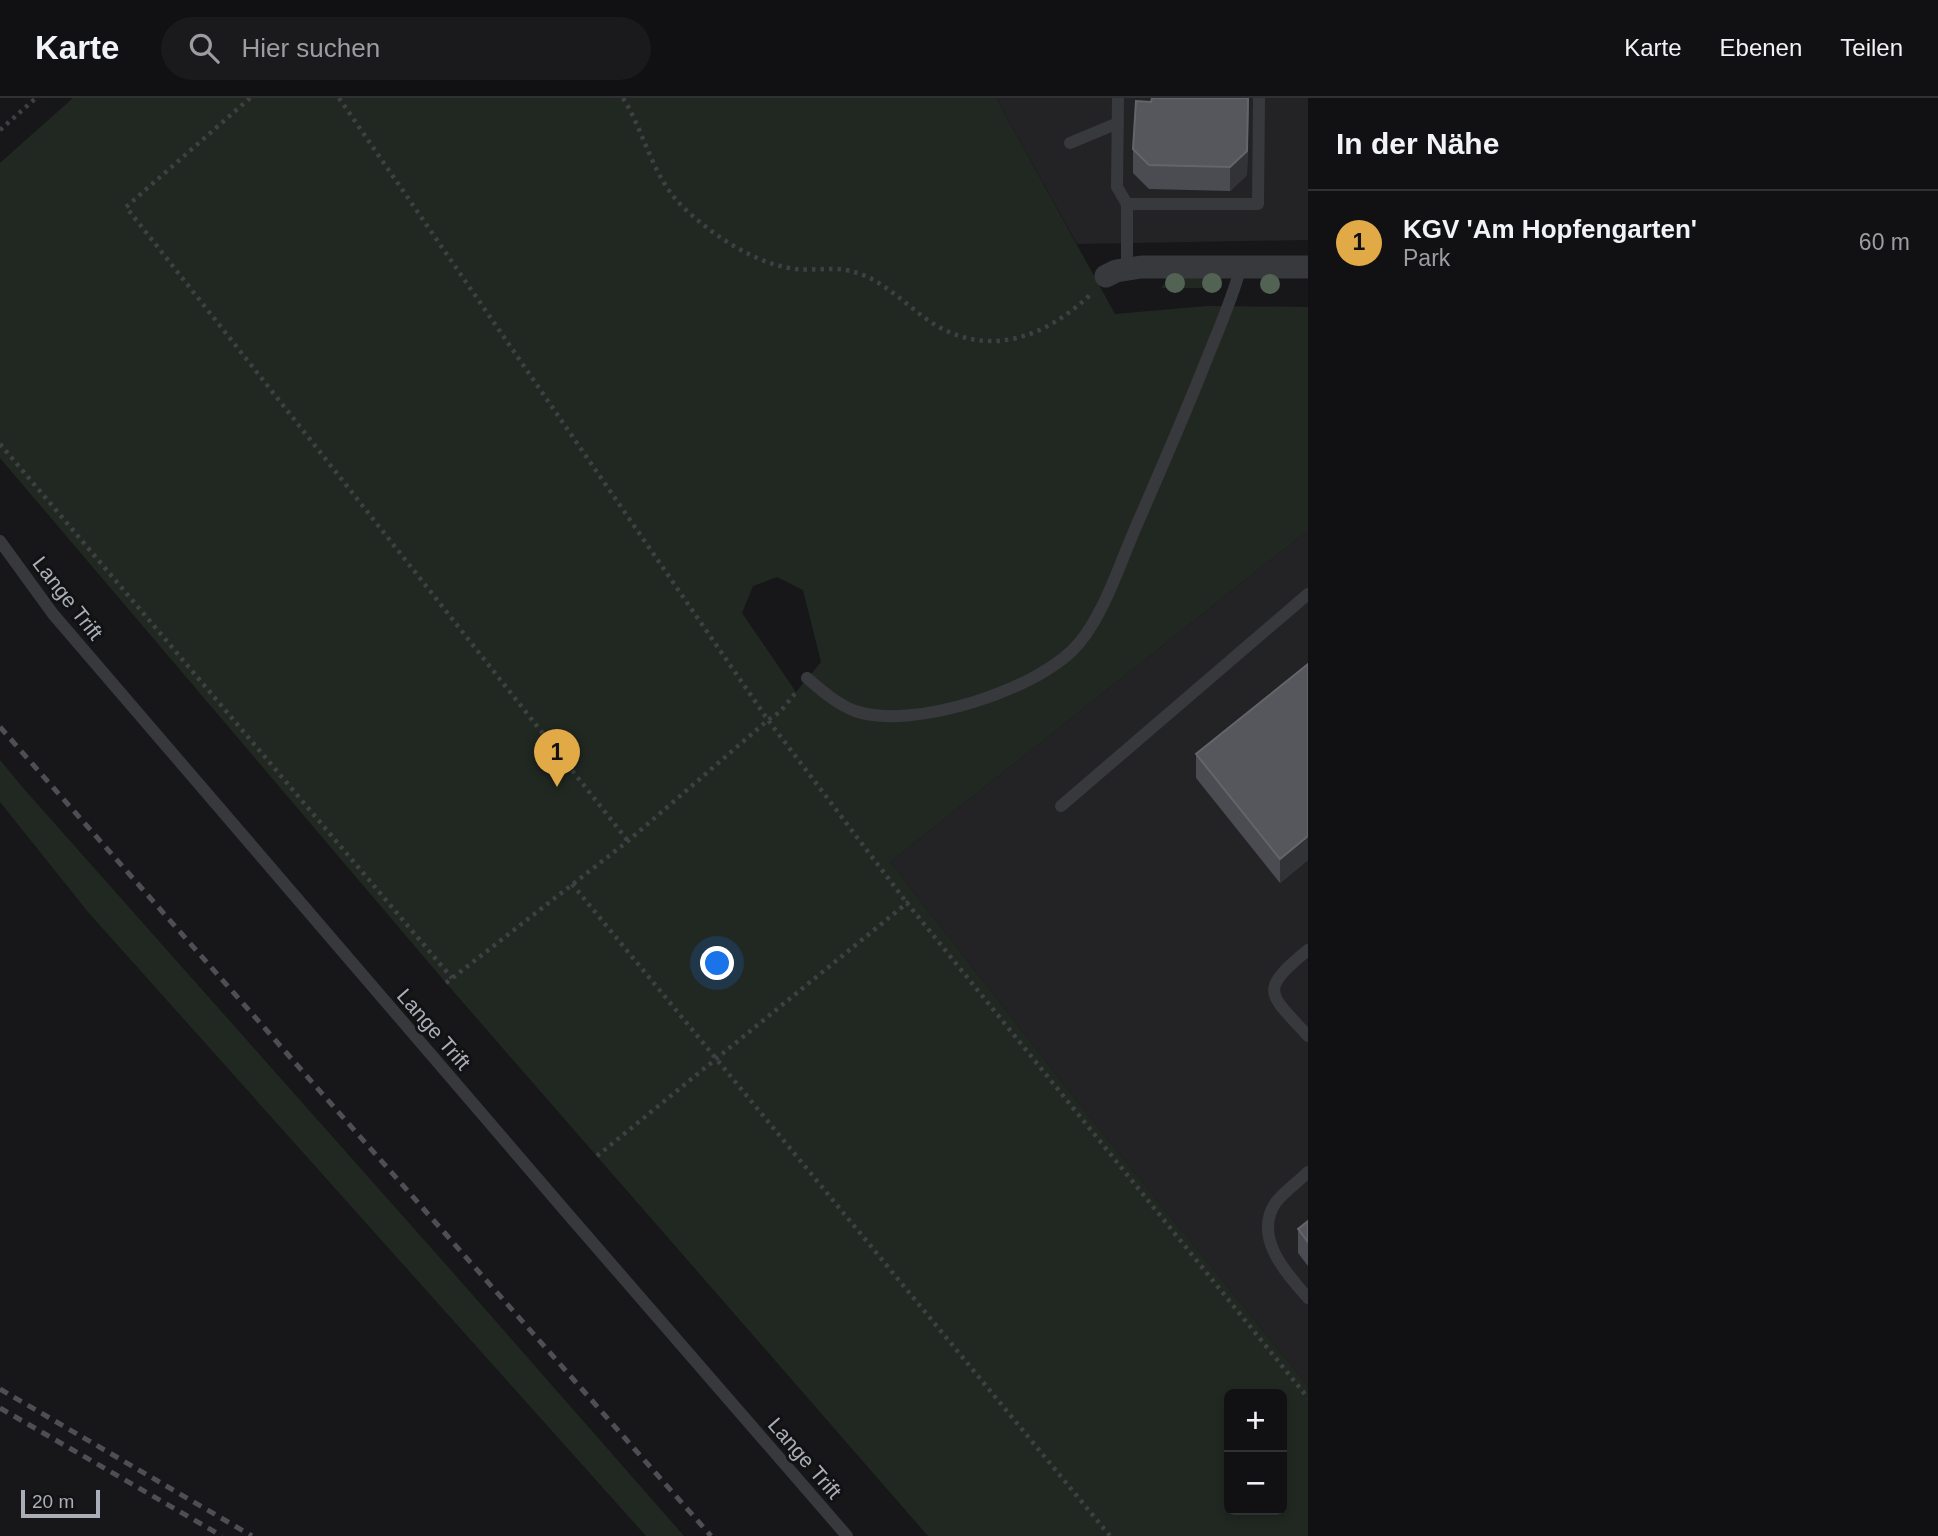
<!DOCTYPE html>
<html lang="de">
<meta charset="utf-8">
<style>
:root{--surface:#111113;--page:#1a1a1c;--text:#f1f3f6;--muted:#9c9da0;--line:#303133;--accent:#e2aa46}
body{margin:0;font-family:Arial,sans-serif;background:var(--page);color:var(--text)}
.controls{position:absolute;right:21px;bottom:21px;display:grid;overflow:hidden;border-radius:10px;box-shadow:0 4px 10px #0003}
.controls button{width:63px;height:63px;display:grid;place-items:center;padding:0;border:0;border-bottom:2px solid var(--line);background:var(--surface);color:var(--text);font:35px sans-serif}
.scale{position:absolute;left:21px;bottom:18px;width:79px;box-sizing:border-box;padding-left:7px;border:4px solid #aaafb7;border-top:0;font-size:19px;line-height:24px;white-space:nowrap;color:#aaafb7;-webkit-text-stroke:5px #121214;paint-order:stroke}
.you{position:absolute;left:718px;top:866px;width:24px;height:24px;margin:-18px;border:5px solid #fff;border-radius:50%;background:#1a73e8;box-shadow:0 0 0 10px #1a73e833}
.badge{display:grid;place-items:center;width:46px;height:46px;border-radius:50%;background:var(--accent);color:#111;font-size:23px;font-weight:700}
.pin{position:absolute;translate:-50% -58px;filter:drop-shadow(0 2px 4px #0008)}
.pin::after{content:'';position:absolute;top:37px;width:24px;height:21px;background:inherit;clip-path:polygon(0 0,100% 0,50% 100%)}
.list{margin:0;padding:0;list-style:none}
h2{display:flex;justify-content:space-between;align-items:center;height:91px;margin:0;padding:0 28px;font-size:30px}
h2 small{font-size:23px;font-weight:400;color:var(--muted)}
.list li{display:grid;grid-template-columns:46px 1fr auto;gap:21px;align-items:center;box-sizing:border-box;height:105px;padding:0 28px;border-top:2px solid var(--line)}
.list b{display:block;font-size:26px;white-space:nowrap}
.list p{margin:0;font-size:23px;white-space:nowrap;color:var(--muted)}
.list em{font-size:23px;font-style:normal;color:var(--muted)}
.icon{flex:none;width:38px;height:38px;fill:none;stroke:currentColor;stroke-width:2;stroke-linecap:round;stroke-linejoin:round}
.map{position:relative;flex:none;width:1308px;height:1438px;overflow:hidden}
header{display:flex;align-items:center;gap:42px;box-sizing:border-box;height:98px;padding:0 35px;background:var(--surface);border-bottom:2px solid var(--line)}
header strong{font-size:33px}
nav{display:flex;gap:38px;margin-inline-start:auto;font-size:24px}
.search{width:490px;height:63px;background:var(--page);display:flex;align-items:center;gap:18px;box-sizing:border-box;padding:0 24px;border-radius:38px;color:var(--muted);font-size:26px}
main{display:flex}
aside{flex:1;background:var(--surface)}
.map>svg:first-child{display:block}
.built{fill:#232326}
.green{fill:#212822;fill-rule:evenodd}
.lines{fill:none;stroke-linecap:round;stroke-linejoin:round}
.path{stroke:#3e4044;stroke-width:4.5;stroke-dasharray:3.5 5;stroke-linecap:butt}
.service{stroke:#38393d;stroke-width:12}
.minor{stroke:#38393d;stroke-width:23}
.rail{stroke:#4e4f54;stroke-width:5;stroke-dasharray:9 7;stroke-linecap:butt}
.tree{fill:#526354}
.wall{fill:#4b4c51}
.shaded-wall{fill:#323336}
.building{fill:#55575c;stroke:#63656a;stroke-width:2}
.labels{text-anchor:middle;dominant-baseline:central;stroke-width:6;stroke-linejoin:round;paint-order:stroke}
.street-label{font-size:21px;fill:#aaafb7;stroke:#121214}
</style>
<header>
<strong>Karte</strong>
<div class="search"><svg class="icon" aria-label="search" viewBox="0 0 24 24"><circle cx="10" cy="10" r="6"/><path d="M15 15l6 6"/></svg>Hier suchen</div>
<nav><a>Karte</a><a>Ebenen</a><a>Teilen</a></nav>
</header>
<main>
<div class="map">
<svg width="1308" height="1438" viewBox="0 0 1308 1438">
<rect width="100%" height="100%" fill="#171719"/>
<path class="built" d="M 996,0 L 1308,0 L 1308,142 L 1077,146 Z
M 1308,432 L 1308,1288 L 1083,1011 L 890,764 Z"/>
<path class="green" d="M 73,0 L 996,0 L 1115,216 L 1207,208 L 1308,209 L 1308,432 L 890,764 L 1083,1011 L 1308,1288 L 1308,1438 L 928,1438 L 446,885 L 0,360 L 0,65 ZM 777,479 L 803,492 L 821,564 L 796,594 L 742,515 L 753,488 ZM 1229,1296 L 1282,1296 L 1282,1412 L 1229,1412 Z
M 1170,179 L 1219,180 L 1222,190 L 1161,190 Z
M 0,662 L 24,691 L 456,1178 L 684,1438 L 646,1438 L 88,814 L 0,704 Z"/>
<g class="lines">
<path class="path" d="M 250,0 L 126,109 L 628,743
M 339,0 L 768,622 L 907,805
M 623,0 C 646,37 652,80 685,111 C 714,138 755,166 796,171 C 815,173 836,168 854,174 C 881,181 903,204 925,220 C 984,263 1045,241 1093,194
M 0,32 L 36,0
M 0,346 L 452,880
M 572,786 L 1110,1438
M 446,885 L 628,743 L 768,622 L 780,614 L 797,593
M 597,1058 L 907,805 L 1308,1300"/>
<path class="service" d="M 1118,0 L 1117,89 L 1127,106 L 1127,170
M 1070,45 L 1118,25
M 1127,106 L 1258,106 L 1259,0
M 0,443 L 53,516 L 567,1115 L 847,1438
M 807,580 C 822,593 837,606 855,613 C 912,633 1043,591 1080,544 C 1106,512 1121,462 1138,424 C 1162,369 1186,314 1208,258 C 1220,228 1233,199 1241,168
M 1061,708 L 1308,496
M 1308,852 C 1258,893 1268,894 1308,938
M 1308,1074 C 1298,1084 1285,1093 1276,1104 C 1252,1139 1287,1176 1308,1200"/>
<path class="minor" d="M 1106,178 L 1116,173 L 1141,169 L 1308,169"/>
<path class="rail" d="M 0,629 L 711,1438
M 0,1291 L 252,1438
M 0,1310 L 222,1438"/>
</g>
<g class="tree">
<circle cx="1175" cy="185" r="10"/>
<circle cx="1212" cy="185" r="10"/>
<circle cx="1270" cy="186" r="10"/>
</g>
<path class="wall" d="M 1249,0 L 1247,77 L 1230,93 L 1149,91 L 1133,75 L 1133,51 L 1151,4 Z
M 1308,566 L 1308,762 L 1280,785 L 1196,680 L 1196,656 Z
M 1308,1123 L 1308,1168 L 1298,1155 L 1298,1131 Z"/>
<path class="shaded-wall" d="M 1248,0 L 1247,77 L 1230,93 L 1230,69 Z
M 1308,738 L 1308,762 L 1280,785 L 1280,761 Z"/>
<path class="building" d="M 1152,0 L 1248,0 L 1247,53 L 1230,69 L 1149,67 L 1133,51 L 1136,3 L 1151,4 Z
M 1308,566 L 1308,738 L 1280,761 L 1196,656 Z
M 1308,1123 L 1308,1144 L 1298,1131 Z"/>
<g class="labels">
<g class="street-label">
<text transform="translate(68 500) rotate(52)">Lange Trift</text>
<text transform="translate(434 931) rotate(49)">Lange Trift</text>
<text transform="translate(805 1360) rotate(49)">Lange Trift</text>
</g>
</g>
</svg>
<div class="controls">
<button>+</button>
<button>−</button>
</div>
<div class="scale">20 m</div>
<div class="you"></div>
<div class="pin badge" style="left:557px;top:689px">1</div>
</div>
<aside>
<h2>In der Nähe<small></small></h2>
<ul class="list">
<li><span class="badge">1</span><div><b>KGV 'Am Hopfengarten'</b><p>Park</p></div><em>60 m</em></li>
</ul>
</aside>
</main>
